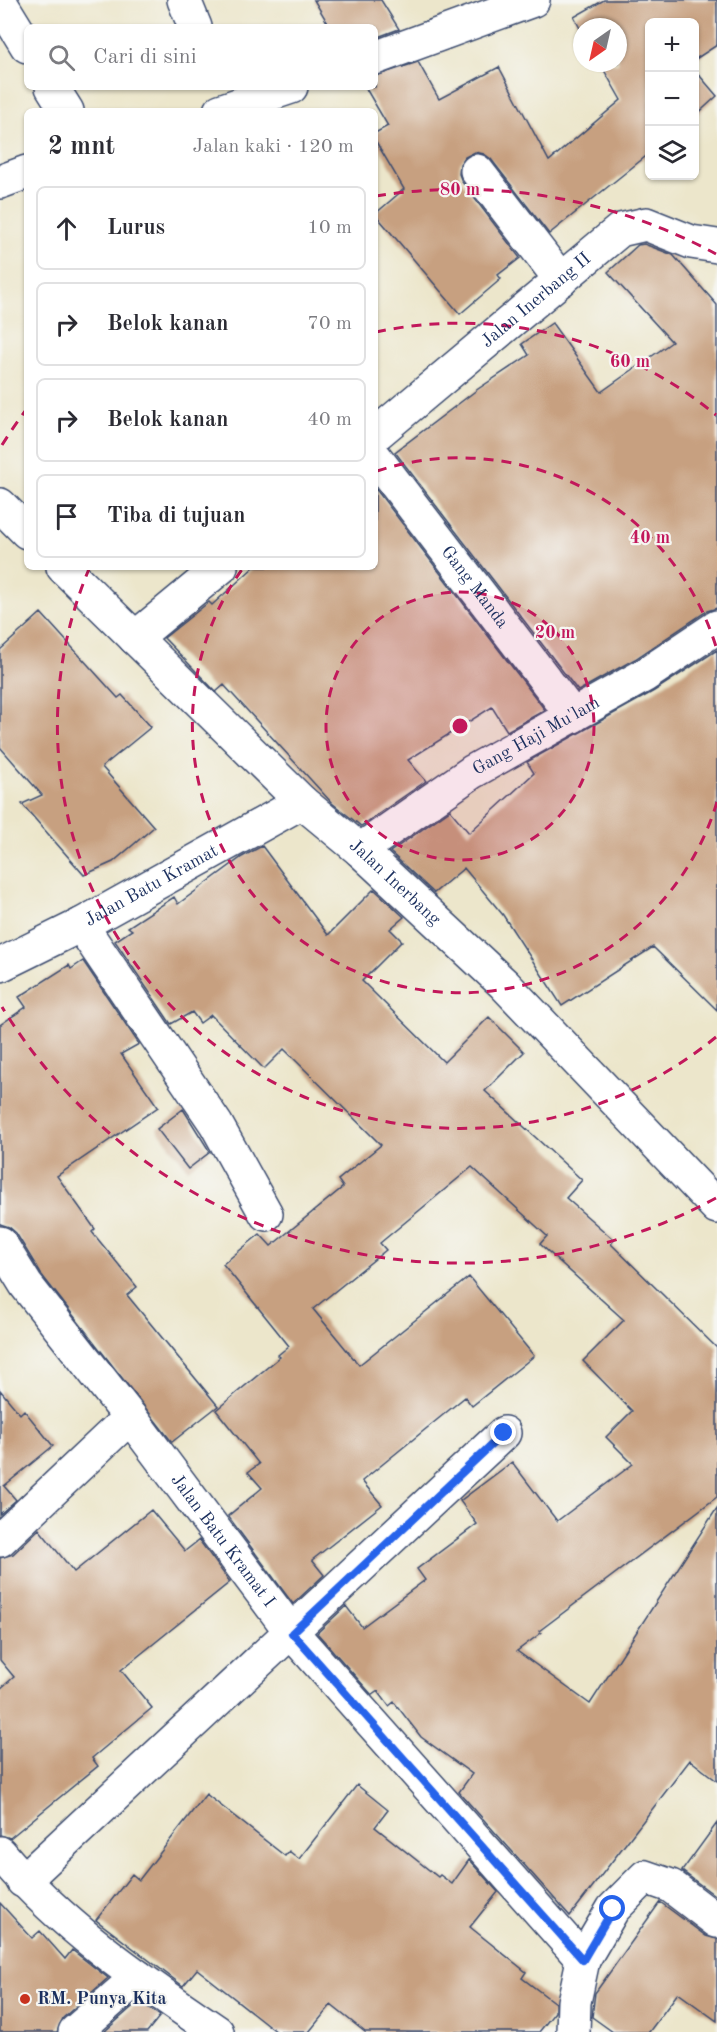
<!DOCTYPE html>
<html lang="id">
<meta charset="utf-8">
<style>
:root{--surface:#fff;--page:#f7f7f7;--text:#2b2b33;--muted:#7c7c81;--line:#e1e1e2}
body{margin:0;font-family:"Old Standard TT",serif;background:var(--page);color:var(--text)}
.controls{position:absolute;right:18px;top:18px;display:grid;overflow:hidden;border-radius:9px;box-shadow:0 2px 4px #0004}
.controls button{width:54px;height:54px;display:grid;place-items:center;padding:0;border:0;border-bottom:2px solid var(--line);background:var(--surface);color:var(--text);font:30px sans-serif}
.compass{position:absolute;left:573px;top:18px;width:54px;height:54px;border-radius:50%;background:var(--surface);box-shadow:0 2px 4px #0004;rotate:214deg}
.stop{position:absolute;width:18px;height:18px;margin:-14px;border:4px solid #2563eb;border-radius:50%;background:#fff}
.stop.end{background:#2563eb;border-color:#fff;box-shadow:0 2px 6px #0008}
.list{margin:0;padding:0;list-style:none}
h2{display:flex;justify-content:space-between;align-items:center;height:78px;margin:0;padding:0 24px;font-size:26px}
h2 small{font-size:20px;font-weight:400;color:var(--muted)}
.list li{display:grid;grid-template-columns:39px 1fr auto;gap:18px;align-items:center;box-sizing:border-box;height:84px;margin:0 12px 12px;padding:0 12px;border:2px solid var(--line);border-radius:9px}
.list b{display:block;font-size:22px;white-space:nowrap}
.list em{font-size:20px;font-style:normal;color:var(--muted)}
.icon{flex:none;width:33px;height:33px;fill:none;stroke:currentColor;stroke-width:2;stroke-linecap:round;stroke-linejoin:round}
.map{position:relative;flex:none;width:717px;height:2032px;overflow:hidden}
.search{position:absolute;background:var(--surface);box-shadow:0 2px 4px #0004;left:24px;top:24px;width:354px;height:66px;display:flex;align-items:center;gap:15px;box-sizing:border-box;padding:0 21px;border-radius:9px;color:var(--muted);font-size:22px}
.panel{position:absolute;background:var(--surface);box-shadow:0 2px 4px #0004;left:24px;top:108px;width:354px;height:462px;border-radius:9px}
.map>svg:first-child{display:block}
.building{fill:#c7a080}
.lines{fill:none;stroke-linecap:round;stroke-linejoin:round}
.minor-casing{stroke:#3a4a6e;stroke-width:36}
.minor{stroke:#fff;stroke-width:33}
.route{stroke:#2563eb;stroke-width:8}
.ring{fill:none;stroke:#c2185b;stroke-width:3;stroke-dasharray:10 8}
.poi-dot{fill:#c8321e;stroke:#f6f6f2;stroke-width:2}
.labels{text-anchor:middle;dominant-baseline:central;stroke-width:4.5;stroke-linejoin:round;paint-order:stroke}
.street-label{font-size:18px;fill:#1b2f5e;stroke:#f6f6f2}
.poi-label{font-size:18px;font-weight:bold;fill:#1b2f5e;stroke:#f6f6f2;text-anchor:start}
.centre{fill:#c2185b;stroke:#f6f6f2;stroke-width:3}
.ring-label{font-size:18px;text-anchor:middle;font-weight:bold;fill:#c2185b;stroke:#f6f6f2;stroke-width:4.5;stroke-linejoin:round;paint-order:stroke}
</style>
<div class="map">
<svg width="717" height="2032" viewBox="0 0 717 2032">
<rect width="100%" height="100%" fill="#f6f6f2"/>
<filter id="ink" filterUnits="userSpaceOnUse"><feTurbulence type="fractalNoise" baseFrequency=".0167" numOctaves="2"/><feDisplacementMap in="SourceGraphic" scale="12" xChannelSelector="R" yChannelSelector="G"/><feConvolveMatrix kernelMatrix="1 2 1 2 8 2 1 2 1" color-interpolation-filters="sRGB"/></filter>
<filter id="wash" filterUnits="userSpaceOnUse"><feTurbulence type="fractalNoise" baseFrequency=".008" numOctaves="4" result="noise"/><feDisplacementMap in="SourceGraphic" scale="24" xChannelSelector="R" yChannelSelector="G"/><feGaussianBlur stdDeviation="1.35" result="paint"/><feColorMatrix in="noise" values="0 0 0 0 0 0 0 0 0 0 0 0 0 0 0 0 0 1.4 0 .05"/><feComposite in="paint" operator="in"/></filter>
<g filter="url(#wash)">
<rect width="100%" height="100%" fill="#ece6cb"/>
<g id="blocks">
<path class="building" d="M 314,0 L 381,0 L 399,29 L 375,38 L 375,27 L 330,27 Z
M 604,0 L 717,0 L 717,45 L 694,60 L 694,22 L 650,22 L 650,153 L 549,234 L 491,159 L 484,154 L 475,152 L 465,157 L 460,164 L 459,174 L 462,182 L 520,258 L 498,275 L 501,279 L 460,314 L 375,214 L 404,189 L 375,140 L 375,133 L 388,126 L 365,87 L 375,87 L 375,76 L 418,62 L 439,99 L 499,67 L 549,161 L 621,100 L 600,63 L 618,63 L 618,27 L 582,27 L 582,32 L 574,17 Z
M 694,69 L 717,96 L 694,117 Z
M 644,244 L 673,255 L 717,305 L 717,608 L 707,611 L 635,659 L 578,691 L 395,452 L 478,389 L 529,355 L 522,344 L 552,323 L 601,392 L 672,342 L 608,272 L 638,245 Z
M 375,488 L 545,710 L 507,731 L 492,707 L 408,760 L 426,781 L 361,826 L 332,803 L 224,685 L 216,692 L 164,638 L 209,602 L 212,605 L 254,567 L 375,567 Z
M 41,613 L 118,698 L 122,695 L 151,727 L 102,767 L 154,827 L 113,862 L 84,875 L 22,804 L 42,795 L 0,747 L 0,650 Z
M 717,650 L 717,1010 L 653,947 L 562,1006 L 503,915 L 464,868 L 434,893 L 390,852 L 450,810 L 469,833 L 534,773 L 527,762 L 654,691 Z
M 262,846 L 328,935 L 374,889 L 404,917 L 390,929 L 402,941 L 362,981 L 444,1062 L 489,1017 L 524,1052 L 485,1091 L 582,1180 L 566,1198 L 614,1240 L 611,1244 L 717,1348 L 717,1497 L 539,1631 L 541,1633 L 517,1651 L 590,1704 L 717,1508 L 717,1781 L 690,1760 L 570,1916 L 459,1792 L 472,1774 L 421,1737 L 394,1702 L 389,1706 L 378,1691 L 372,1695 L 317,1633 L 346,1606 L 362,1627 L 425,1580 L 417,1569 L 477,1524 L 460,1501 L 512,1462 L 557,1521 L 633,1464 L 606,1437 L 632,1411 L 583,1361 L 624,1320 L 540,1244 L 547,1236 L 472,1167 L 380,1243 L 386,1250 L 313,1309 L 359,1365 L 469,1277 L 534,1356 L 472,1406 L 465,1397 L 362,1481 L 382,1505 L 312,1560 L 324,1575 L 293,1604 L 228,1516 L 262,1488 L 248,1472 L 259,1464 L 216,1410 L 280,1357 L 278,1355 L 289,1346 L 223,1264 L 260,1234 L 271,1246 L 343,1187 L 338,1180 L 381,1145 L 284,1049 L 264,1069 L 211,1015 L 200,1023 L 192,1012 L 171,1024 L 115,941 L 132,930 L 128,927 L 174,897 L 178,904 L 242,857 Z
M 83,961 L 139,1044 L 121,1054 L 158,1107 L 57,1176 L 95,1229 L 92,1232 L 137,1287 L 127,1295 L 218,1406 L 172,1442 L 41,1274 L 16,1233 L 9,1227 L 0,1224 L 0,1025 L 26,1007 L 19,997 L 69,965 L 71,969 Z
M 183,1109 L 210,1152 L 188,1169 L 157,1129 Z
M 0,1390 L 20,1414 L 24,1410 L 53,1446 L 4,1486 L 16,1500 L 0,1514 Z
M 151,1510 L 185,1551 L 199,1540 L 230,1582 L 121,1670 L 152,1708 L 92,1758 L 98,1766 L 10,1838 L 0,1835 L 0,1689 L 14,1677 L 0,1660 L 0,1558 L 13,1554 L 39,1529 L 74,1572 Z
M 357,1785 L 388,1810 L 375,1827 L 438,1877 L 440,1875 L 452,1884 L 469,1860 L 498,1892 L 470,1927 L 526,1972 L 522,1978 L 555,2003 L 555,2012 L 539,2032 L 365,2032 L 331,2005 L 309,2032 L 277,2032 L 197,1969 L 183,1986 L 96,1920 L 132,1874 L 139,1880 L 206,1794 L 285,1856 L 289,1851 L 299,1859 Z
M 717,1823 L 717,1897 L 682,1871 Z
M 660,1902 L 706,1936 L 717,1939 L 717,2021 L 678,1993 L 649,2032 L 613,2032 L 592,2017 L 595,1993 Z
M 0,1903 L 32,1938 L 40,1931 L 65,1959 L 72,1950 L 108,1978 L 63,2018 L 57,2032 L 0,2032 Z
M 139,2001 L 160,2016 L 147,2032 L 104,2032 Z"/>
</g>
</g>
<g filter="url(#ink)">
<use href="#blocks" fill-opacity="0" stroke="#3a4a6e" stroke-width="1.5"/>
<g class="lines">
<g class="minor-casing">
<g id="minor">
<path d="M 184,0 L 195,27"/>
<path d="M 0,2 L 27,46"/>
<path d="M 375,58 L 533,0"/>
<path d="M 52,87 L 67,111"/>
<path d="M 220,111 L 291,87"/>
<path d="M 477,171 L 561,280"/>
<path d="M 0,182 L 27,172"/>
<path id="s1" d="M 375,435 L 620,230 L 646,224 L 691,242 L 717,246"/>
<path id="s2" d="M 375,457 L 573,716"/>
<path d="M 0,505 L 27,532"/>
<path id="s3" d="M 63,567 L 302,802 L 360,850 L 504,984 L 717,1207"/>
<path d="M 135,638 L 221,567"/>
<path id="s4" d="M 360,850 L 472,772 L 645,675 L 717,627"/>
<path d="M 81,925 L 216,1124 L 266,1214"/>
<path id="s5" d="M 0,965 L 81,925 L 302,802"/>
<path id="s6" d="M 0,1243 L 26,1285 L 130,1417 L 292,1633 L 583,1960 L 574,2002 L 573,2032"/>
<path d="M 0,1540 L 130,1417"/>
<path d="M 0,1853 C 61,1926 139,1979 217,2032"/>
<path d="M 23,1881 L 504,1433"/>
<path d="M 583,1960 L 613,1909 L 645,1877 L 671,1886 L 717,1921"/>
<path d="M 75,2032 L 138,1977"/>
</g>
</g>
<use href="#minor" class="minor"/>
</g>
</g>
<g class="lines" filter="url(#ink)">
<path class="route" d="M 504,1433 L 292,1633 L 583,1960 L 613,1909"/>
</g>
<circle cx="460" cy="726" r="134" fill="#c2185b" fill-opacity=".12"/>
<g class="ring">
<circle cx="460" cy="726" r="134"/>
<path d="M717 802A268 268 0 1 1 243 568M377 471A268 268 0 0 1 717 650"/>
<path d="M716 1037A403 403 0 0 1 89 569M376 332A403 403 0 0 1 716 415"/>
<path d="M716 1198A537 537 0 0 1 2 1007M2 445A537 537 0 0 1 26 410M376 196A537 537 0 0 1 716 254"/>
</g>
<circle class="poi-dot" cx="25" cy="1999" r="6"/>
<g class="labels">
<g class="street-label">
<text stroke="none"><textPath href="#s1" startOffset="210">Jalan Inerbang II</textPath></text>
<text stroke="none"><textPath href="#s2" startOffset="164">Gang Manda</textPath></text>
<text stroke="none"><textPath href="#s4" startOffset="210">Gang Haji Mu'lam</textPath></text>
<text stroke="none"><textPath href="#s3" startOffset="458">Jalan Inerbang</textPath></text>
<text stroke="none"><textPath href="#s5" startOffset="171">Jalan Batu Kramat</textPath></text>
<text stroke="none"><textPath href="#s6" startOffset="372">Jalan Batu Kramat I</textPath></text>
</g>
<g class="poi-label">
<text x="37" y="1999">RM. Punya Kita</text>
</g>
</g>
<circle cx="460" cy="726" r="9" class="centre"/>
<g class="ring-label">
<text x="460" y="195">80 m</text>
<text x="630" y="367">60 m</text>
<text x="650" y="543">40 m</text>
<text x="555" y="638">20 m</text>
</g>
</svg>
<div class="controls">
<button>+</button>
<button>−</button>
<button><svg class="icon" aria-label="layers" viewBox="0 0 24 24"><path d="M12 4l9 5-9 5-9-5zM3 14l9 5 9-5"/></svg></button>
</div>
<svg class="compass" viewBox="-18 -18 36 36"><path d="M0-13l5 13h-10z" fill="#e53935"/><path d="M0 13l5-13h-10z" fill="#7c7c81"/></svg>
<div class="stop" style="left:613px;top:1909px"></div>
<div class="stop end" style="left:504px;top:1433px"></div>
<div class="search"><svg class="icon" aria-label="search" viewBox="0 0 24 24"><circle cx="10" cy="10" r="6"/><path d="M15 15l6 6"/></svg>Cari di sini</div>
<section class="panel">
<h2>2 mnt<small>Jalan kaki · 120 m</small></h2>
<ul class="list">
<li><svg class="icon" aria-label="ahead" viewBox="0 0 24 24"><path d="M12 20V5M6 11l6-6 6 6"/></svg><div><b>Lurus</b></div><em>10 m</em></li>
<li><svg class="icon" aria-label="right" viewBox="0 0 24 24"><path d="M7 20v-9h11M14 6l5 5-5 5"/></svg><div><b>Belok kanan</b></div><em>70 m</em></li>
<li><svg class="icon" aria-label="right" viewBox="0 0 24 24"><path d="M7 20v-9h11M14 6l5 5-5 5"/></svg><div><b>Belok kanan</b></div><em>40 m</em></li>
<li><svg class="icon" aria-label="arrive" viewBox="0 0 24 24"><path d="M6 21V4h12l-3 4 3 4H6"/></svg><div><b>Tiba di tujuan</b></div></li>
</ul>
</section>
</div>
